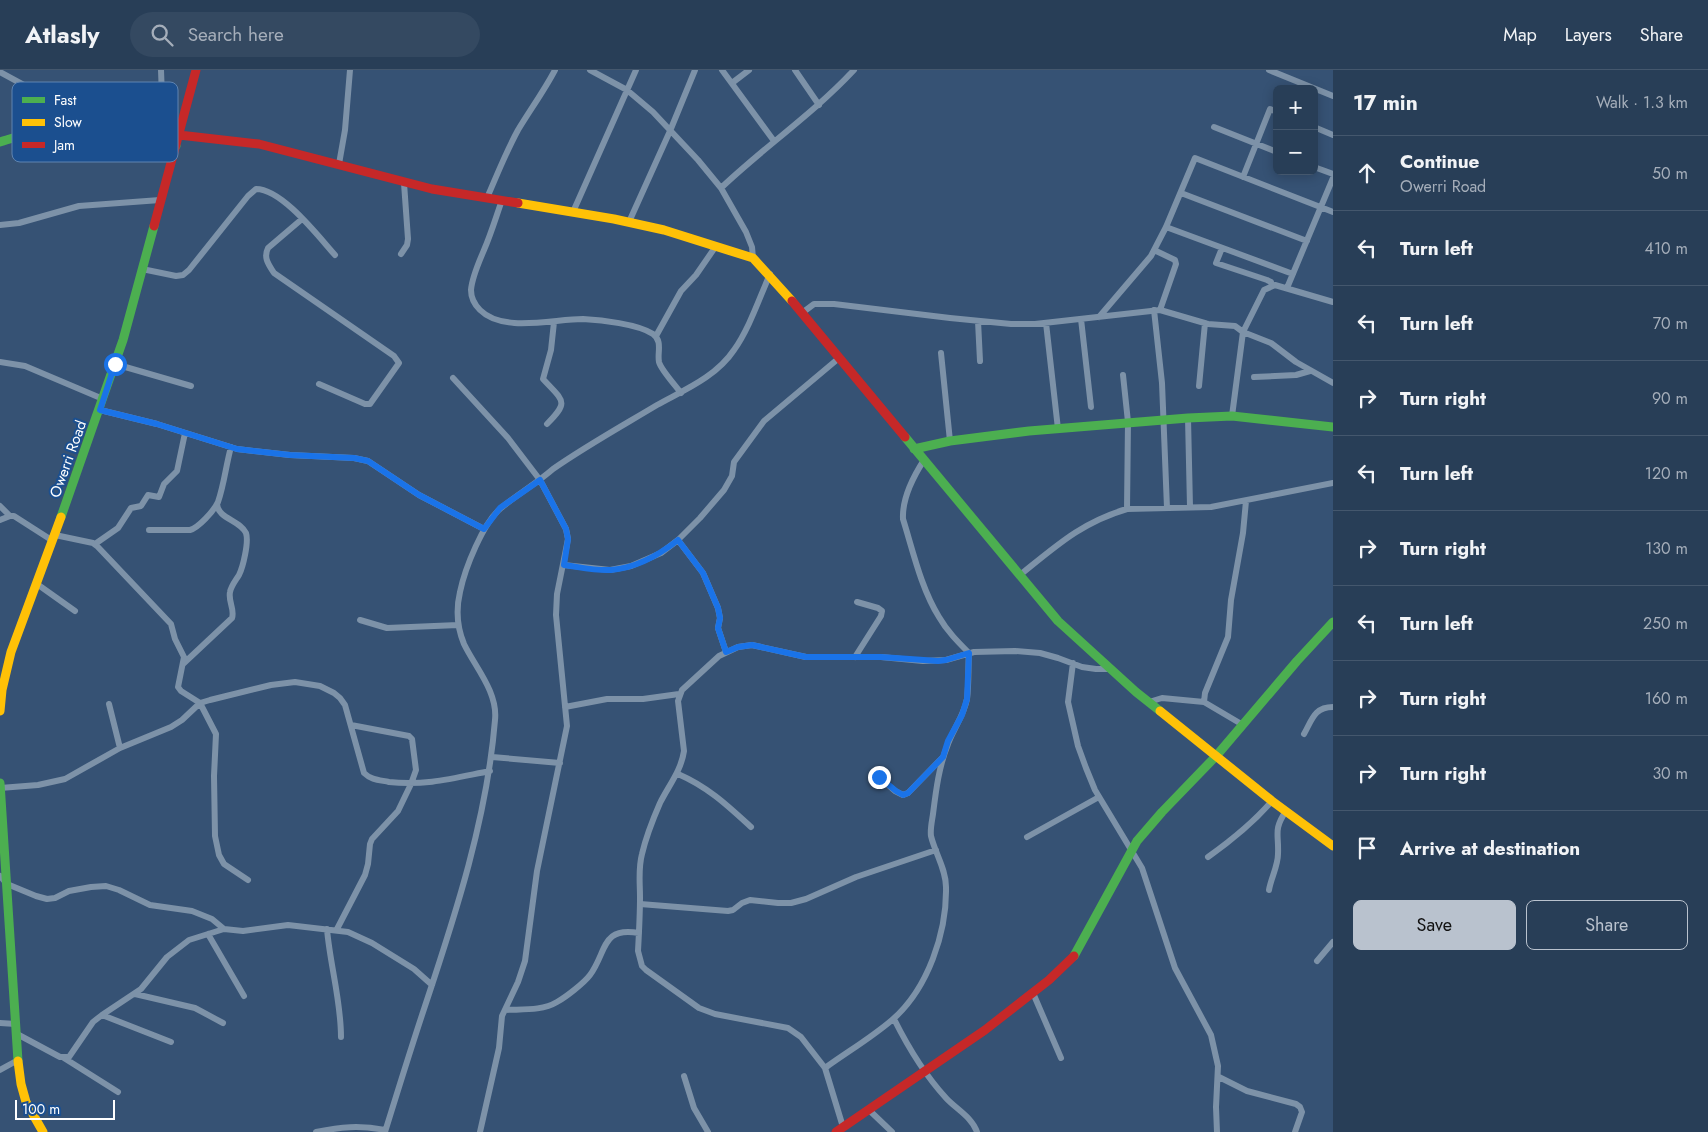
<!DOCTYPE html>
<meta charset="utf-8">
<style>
:root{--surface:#283e57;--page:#344961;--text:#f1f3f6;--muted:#a5aeba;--line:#44576d;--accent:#b9c2ce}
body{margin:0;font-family:Jost,sans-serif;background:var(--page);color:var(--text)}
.controls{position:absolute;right:15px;top:15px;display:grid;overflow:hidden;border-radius:8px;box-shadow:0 2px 12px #0003}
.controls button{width:45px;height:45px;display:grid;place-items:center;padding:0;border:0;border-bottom:1px solid var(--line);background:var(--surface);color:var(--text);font:25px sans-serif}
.scale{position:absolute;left:15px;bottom:12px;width:100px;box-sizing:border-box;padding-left:5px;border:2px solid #fff;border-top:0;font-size:14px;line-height:18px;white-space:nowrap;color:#fff;-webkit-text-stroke:4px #1b4f8f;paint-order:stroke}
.stop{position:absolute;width:15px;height:15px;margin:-11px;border:4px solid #1a73e8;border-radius:50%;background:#fff}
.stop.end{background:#1a73e8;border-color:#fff;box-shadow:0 1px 5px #0008}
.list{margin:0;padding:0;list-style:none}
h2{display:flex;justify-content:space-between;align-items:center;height:65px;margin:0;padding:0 20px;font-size:21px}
h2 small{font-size:16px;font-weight:400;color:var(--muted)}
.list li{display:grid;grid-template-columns:32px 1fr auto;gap:15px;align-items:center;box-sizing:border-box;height:75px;padding:0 20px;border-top:1px solid var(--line)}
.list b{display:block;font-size:19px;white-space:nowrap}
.list p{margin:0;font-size:16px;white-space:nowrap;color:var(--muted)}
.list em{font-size:16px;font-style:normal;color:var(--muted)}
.actions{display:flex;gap:10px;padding:15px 20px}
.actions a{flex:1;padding:11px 0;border:1px solid var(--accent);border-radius:8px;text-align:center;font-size:18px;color:var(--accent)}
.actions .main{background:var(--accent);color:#111}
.icon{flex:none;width:28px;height:28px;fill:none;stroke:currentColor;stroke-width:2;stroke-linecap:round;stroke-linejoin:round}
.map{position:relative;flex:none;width:1333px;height:1062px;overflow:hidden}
header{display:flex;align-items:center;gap:30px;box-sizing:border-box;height:70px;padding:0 25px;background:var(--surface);border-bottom:1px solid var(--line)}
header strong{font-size:24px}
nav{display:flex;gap:28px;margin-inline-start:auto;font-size:18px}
.search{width:350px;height:45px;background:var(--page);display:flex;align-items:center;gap:12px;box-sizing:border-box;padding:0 18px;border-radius:28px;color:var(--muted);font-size:19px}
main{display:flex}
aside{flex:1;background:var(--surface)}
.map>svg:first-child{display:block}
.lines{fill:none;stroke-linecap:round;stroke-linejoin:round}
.street{stroke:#7d92a8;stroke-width:6}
.fast{stroke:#4caf50;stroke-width:9}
.slow{stroke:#ffc107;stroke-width:9}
.jam{stroke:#c62828;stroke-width:9}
.route{stroke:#1a73e8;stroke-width:6}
.labels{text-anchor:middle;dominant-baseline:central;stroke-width:4;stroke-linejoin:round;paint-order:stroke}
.street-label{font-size:15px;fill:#fff;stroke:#1b4f8f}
.key{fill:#1b4f8f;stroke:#5f84b1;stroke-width:1}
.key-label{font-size:14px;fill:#fff}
</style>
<header>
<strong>Atlasly</strong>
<div class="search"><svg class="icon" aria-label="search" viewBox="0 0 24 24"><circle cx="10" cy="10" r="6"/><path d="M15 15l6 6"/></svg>Search here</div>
<nav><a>Map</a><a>Layers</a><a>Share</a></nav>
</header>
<main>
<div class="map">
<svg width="1333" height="1062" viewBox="0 0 1333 1062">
<rect width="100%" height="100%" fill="#365274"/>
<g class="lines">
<path class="street" d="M 590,0 L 627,20 L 653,42 L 698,90 L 721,118 L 746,162 L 752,177 L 753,188
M 722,0 L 774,71
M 795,0 L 819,35
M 1269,0 L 1333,26
M 0,2 L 92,52
M 732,13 L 749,0
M 1214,57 L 1277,82
M 1314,57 L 1333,65
M 159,72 L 163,54 L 161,0
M 339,94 L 345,60 L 350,0
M 1314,97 L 1333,104
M 1243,107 L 1270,39 L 1277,42
M 721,118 C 764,77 813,44 854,0
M 1181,123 L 1307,171
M 487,128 C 497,105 506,82 518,60 C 530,40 544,21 555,0
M 502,130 C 496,147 491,164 484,180 C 479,192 472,207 471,220 C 471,228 475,235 480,240 C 503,263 553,249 583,249 C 601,250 638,254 653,264 C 663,271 657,283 659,292 C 661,300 676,316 681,323
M 573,142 L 636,0
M 302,149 L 268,178 C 263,188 269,195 274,203 L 394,286 L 399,293 L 370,334 L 365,334 L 319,314
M 629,152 L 670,61 L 695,0
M 0,155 L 19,153 L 79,136 L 160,130
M 1166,157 L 1293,204
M 1222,178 L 1216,193 L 1267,210 L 1271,212 L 1272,216
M 1154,180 L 1175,190 L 1176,194 L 1160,240
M 401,184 L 407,175 L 408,169 L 404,113
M 142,199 L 176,206 L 183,205 L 189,200 L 248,126 L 256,119 C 282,119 318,166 335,185
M 1287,218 L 1333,108
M 1154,240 L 1162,313 L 1167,438
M 802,243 L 814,234 L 834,234 L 950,248 L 1011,254 L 1035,254 L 1160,240 L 1208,254 L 1235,256 L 1243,262 L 1271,273 L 1296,292 L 1333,313
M 1099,247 L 1151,186 L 1166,157 L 1195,88 L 1333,142
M 1081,249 L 1091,337
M 978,251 L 980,291
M 1046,253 L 1058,359
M 656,266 L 681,221 L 696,205 L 716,176
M 941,283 L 950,371
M 0,292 L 25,296 L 103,329
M 115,294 L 191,316
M 1123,305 L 1128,352 L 1127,439
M 1254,307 L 1296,305 L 1310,301
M 453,308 L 508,368 L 540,410 L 566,459 L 568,469 L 557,524 L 556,545 L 567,656 L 537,801 L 525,891 L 518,912 L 502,946 L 499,978 L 480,1062
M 1199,316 L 1205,253
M 100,340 L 157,354 L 237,379 L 290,385 L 354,388 L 368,391 L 419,425 L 484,459
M 1232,346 L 1243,262 L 1264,220 L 1275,215 L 1333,232
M 1188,348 L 1190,437
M 547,354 C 570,331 563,331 543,309 L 551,280 L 554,252
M 0,436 L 10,446
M 0,450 L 10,446 L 14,446 L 53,471
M 149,460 L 190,460 C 198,458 214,441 218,432 C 224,415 226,395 231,377
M 55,465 L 93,473 L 97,476 L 171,554 L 175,569 L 184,587 L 178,617 L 181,621 L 200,633 L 216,664 L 214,706 L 215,766 L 219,785 L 224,794 L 248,810
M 678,470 L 703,503 L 718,538 L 720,548 L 718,558 L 726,582
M 95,474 L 118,458 L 131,438 L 141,436 L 148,425 L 159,427 L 164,414 L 177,401 L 185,363
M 564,495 L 610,500 L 631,496 L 661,483 L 678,470 L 700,448 L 724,420 L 732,406 L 734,392 L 764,351 L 839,288
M 1020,505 C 1056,476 1082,452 1127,439 L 1211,437 L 1333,413
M 37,514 L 75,541
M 360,550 L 387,558 L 458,555
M 855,587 L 881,546 L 882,541 L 878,538 L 857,532
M 1073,593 L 1068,632 L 1078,676 L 1086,698 L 1095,720 L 1142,798 L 1175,898 L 1211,965 L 1218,996 L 1216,1037 L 1217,1062
M 183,594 L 232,548 C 235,539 228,532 230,522 C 231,516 236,510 239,505 C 243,497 249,472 246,463 C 240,450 218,449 217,434
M 1149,632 L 1162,628 L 1204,632 L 1243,655
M 1204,632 L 1205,623 L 1228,567 L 1231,530 L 1243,463 L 1246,431
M 109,634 L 120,678
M 565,637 L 607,629 L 643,629 L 679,624
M 1304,664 C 1312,650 1314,637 1333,637
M 492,687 L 560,693
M 678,704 C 708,717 727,735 751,757
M 879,707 L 895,721 L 903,725 L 908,723 L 943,687
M 0,718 L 38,715 L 65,709 L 120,678 L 171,657 L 182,650 L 200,633 L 210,630 L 271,615 L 295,612 L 320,616 L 334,623 L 340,628 L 345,635 L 364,703 C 371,710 380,710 389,712 C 426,716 454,708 490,701
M 1027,767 L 1099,727
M 1208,787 C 1232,770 1253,753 1272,731
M 0,806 L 7,814 L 36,826 L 47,829 L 55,828 L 69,821 L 91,817 L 106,816 L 119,820 L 150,835 L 192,841 L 212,849 L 224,859
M 1269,820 C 1271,808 1278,796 1278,784 C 1279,764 1273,760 1286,741
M 640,834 L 728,841 L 733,840 L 742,833 L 750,830 L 778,833 L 791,833 L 806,829 L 856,807 L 936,780
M 327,859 C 330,895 341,930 341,967
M 337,859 L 365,805 L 368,794 L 370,774 L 372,769 L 398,741 L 411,714 L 416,700 L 412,669 L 409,666 L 351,655
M 208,864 L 244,926
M 1317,891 L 1333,872
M 1033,923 L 1061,988
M 135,924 L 195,938 L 223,953
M 505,940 C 522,939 542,941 557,932 C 566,927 584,913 590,905 C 607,882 601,856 639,863
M 102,945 L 171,972
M 894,949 C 908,977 924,1004 946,1028 C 956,1039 972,1047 977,1062
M 0,953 L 16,954
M 17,964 L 60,987 L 69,987 L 93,952 L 102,945 L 141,919 L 167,887 L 189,870 L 224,859 L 243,861 L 288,855 L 348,862 L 372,873 L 414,899 L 432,915
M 64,988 L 118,1022
M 825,998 C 847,982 871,968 892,950 C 928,919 947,862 946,817 C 946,799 935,783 931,766 C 930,759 932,751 933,744 C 936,720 939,696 948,674 C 954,658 964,645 967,629 C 969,614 968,598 969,583 C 958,572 947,561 939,547 C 921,518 913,481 903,449 C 902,428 913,407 924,390
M 0,1000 L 18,990
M 684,1006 L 694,1038 L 708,1062
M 1219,1007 L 1247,1021 L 1296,1034 L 1300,1037 L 1302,1042 L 1295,1062
M 869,1040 L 892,1062
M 843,1057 L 825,998 L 801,967 L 788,958 L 715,944 L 699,938 L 646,900 L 642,896 L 638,881 C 639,863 640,845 640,827 C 640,812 638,799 642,784 C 646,767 653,749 660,733 C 669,715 681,701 684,681 L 678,631 L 682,620 L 719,586 L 738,577 L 752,575 L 806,587 L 881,587 L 923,591 L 946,590 L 974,582 L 1015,581 L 1040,583 L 1058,588 L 1082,597 L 1096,599 L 1109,599
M 316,1062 C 341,1057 359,1055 385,1060
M 385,1062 C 398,1020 411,978 425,936 C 456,843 487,748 495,650 C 498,622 475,597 464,574 C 457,557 456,539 460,522 C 465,498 483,453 501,438 C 518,424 537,413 553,399 C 586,376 622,356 657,335 C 684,320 716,307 734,280 C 749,259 759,229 770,204"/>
<path class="fast" d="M 0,72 C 33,62 66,51 101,54 L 176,76
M 905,367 L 1058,551 L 1136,622 L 1160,641
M 914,379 L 950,371 L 1029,361 L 1188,348 L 1232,346 L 1333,357
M 61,447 L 123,270 L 154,156
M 0,713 L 18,991
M 1074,886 L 1137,771 L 1162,742 L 1217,685 L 1297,591 L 1333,552"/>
<path class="slow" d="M 518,133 L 614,149 L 664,160 L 753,188 L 792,231
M 0,641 L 2,620 L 11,582 L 61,447
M 1160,641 L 1272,731 L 1333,776
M 18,991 L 21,1014 L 26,1032 L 43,1062"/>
<path class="jam" d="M 179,65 L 259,74 L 432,119 L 518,133
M 154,156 L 196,0
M 792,231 L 905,367
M 836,1062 L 985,960 L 1049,910 L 1074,886"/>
</g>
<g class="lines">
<path class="route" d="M 115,294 L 100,340 L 157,354 L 237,379 L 290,385 L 354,388 L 368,391 L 419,425 L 484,459 L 500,438 L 540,410 L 566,459 L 568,469 L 564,495 C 579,497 596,501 611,500 C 635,498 659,485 678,470 L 703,503 L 718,538 L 720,548 L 718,558 L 726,582 L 738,577 L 752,575 L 806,587 L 881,587 L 938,591 L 946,590 L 969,583 L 967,629 L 962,645 L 948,671 L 943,687 L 908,723 L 903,725 L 896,721 L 879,707"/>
</g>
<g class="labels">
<g class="street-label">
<text transform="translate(68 389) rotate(-70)">Owerri Road</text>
</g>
</g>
<rect x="12" y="12" width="166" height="80" rx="8" class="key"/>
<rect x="22" y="27" width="23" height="6" fill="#4caf50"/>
<rect x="22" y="49" width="23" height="7" fill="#ffc107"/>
<rect x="22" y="72" width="23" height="6" fill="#c62828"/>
<g class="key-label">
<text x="54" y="35">Fast</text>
<text x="54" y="57">Slow</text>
<text x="54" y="80">Jam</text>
</g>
</svg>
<div class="controls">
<button>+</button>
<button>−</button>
</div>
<div class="scale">100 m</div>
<div class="stop" style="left:115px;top:294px"></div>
<div class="stop end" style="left:879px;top:707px"></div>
</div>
<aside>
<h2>17 min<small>Walk · 1.3 km</small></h2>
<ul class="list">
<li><svg class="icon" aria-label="ahead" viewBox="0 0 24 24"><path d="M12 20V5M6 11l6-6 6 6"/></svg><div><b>Continue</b><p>Owerri Road</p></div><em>50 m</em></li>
<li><svg class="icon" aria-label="left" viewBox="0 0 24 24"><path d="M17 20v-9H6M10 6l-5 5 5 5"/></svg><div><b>Turn left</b></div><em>410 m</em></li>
<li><svg class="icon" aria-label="left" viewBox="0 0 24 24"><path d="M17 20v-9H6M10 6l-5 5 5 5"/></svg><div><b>Turn left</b></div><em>70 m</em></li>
<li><svg class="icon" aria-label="right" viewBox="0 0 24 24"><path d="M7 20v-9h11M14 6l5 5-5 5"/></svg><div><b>Turn right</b></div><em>90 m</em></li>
<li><svg class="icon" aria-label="left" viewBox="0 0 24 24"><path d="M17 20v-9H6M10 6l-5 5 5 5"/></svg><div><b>Turn left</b></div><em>120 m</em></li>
<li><svg class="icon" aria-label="right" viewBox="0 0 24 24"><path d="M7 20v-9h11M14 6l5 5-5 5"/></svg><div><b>Turn right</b></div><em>130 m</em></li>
<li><svg class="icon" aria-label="left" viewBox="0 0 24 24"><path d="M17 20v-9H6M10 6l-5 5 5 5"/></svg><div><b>Turn left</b></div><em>250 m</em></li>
<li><svg class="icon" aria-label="right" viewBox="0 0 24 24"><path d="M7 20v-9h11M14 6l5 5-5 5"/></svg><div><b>Turn right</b></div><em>160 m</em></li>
<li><svg class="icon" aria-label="right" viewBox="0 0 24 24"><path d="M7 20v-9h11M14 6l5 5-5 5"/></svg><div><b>Turn right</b></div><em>30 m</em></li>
<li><svg class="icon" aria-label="arrive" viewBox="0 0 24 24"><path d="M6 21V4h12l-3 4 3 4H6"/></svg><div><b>Arrive at destination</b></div></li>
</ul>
<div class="actions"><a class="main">Save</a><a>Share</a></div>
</aside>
</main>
